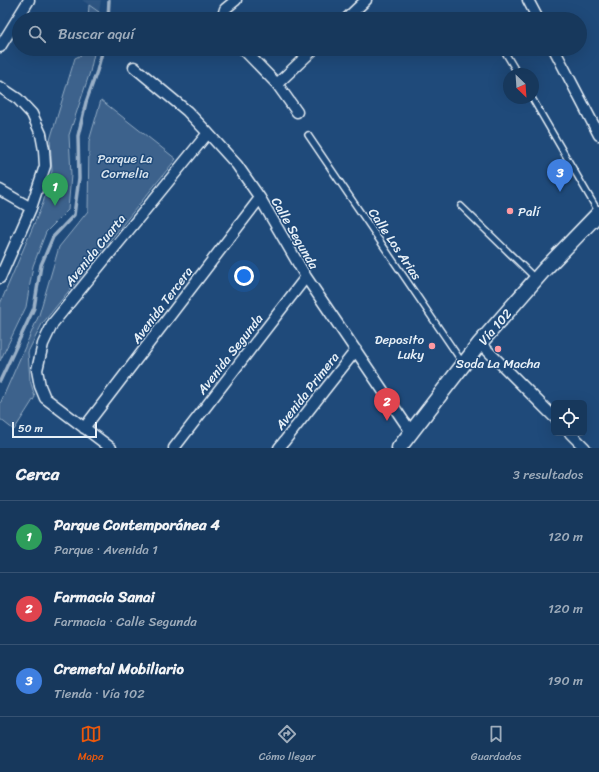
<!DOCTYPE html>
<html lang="es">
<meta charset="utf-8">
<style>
:root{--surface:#17385c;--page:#244365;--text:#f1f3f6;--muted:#9eacbb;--line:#365272;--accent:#ea580c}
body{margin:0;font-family:Sriracha,sans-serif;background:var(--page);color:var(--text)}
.controls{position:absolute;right:12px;bottom:12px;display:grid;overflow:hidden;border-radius:6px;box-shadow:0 4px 16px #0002}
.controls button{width:36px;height:36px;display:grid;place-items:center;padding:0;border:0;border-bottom:1px solid var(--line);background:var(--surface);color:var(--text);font:20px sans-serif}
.compass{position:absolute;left:503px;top:68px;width:36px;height:36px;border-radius:50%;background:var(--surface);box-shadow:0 4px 16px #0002;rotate:155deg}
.scale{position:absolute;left:12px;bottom:10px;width:85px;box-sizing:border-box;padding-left:4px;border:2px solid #e8f1f8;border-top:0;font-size:11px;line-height:14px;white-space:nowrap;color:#e8f1f8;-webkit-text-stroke:3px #1f4a7a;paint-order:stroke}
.you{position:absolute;left:244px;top:276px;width:14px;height:14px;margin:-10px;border:3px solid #fff;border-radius:50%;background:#1a73e8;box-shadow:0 0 0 6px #1a73e833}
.badge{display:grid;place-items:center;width:26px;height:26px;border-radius:50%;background:var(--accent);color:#fff;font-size:13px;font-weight:700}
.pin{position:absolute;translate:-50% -33px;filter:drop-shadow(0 1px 2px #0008)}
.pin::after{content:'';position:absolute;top:21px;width:14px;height:12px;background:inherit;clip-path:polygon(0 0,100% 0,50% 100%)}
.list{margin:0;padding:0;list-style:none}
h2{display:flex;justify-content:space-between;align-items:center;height:52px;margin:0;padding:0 16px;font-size:17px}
h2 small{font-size:13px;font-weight:400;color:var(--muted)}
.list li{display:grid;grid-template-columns:26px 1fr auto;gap:12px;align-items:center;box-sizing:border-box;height:72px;padding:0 16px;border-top:1px solid var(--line)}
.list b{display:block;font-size:15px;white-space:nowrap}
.list p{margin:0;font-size:13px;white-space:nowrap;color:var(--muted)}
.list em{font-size:13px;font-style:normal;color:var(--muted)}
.icon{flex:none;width:22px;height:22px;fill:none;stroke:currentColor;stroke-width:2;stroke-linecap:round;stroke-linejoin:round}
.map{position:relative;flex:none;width:599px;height:448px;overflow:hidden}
.search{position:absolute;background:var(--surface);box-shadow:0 4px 16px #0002;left:12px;right:12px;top:12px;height:44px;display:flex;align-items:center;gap:10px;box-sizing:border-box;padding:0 14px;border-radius:22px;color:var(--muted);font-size:15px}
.sheet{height:268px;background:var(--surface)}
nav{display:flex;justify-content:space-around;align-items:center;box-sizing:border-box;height:56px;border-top:1px solid var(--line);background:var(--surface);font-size:11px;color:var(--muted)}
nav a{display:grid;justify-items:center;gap:2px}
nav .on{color:var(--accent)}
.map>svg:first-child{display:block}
.built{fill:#2e5683}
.green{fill:#3c628c;stroke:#92aac2}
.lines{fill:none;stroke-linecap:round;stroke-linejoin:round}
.stream{stroke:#9ab0c7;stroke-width:3.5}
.lane-casing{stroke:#e8f1f8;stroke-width:8}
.street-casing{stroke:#e8f1f8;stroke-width:13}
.secondary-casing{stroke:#e8f1f8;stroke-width:17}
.lane{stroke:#1f4a7a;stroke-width:5}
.street{stroke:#1f4a7a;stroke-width:10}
.secondary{stroke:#1f4a7a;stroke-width:14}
.poi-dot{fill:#ff9aa2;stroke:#1f4a7a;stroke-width:1.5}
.labels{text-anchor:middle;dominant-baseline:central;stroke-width:3;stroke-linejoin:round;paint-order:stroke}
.park-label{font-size:13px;fill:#d7e3ed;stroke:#1f4a7a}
.poi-label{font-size:13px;fill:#e8f1f8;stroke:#1f4a7a;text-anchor:start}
.street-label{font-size:13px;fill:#e8f1f8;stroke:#1f4a7a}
</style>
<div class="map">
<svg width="599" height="448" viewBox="0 0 599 448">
<rect width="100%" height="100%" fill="#1f4a7a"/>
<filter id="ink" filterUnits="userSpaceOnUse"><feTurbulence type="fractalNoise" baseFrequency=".025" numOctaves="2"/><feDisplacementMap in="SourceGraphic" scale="8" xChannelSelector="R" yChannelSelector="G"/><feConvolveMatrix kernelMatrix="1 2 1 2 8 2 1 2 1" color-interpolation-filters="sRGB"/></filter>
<g filter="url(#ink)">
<path class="built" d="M 82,0 L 101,0 L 99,12 L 89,5 Z"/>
<path class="green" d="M 89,5 L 99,12 L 100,19 L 88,19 Z
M 85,49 L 95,49 L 90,72 L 69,135 L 71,175 L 68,210 L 46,232 L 33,266 L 26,307 L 0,361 L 0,304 L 43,203 L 52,171 L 50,140 L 75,58 L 85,53 Z
M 101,100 L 176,159 L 42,324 L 28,352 L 30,380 L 35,397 L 14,430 L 0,419 L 0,404 L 39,315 L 59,247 L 88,211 L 89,141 Z"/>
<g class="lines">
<path class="stream" d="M 108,19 L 109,0
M 0,381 L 34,308 L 41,265 L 53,237 L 74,215 L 79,178 L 78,136 L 86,102 L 97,71 L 103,49"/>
<g class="lane-casing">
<path id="lane" d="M 503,49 L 518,74
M 532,98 L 599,213
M 308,135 L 462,362
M 461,206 L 536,279"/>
</g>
<g class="street-casing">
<path id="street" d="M 528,0 L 538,19
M 222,19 L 225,9 L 236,0
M 346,19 L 366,0
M 0,47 L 29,0
M 243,49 L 277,84 L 297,112
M 554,49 L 599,135
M 134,67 L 187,111 L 208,133 L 237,165 L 260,198 L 306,277 L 411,432
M 277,84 L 314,49
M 0,87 L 18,99 L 32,114 L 41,134 L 44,150 L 45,166 L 31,208 L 0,278
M 0,190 L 31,208
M 480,343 L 554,417
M 84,428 L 260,198
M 570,433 L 585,448
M 111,448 L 45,398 L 40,386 L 37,370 L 43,344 L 53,323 L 208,133
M 174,448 L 306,277
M 279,448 L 356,350"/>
</g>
<g class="secondary-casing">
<path id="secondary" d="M 399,448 L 480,343 L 544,270 L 599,213"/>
</g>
<use href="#lane" class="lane"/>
<use href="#street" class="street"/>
<use href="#secondary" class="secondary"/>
</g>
</g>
<g class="poi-dot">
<circle cx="510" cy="211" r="4"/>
<circle cx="432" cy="346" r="4"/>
<circle cx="498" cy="349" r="4"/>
</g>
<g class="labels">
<g class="park-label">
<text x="125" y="158">Parque La<tspan x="125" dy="15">Cornelia</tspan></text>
</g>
<g class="poi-label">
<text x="518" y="211">Palí</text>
<text x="424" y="339" text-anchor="end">Deposito<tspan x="424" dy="15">Luky</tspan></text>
<text x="498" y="363" text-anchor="middle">Soda La Macha</text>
</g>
<g class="street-label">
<text transform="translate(295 233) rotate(60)">Calle Segunda</text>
<text transform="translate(395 244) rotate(56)">Calle Los Arias</text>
<text transform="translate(95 250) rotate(-51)">Avenida Cuarta</text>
<text transform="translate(162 305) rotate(-53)">Avenida Tercera</text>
<text transform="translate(495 327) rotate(-49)">Vía 102</text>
<text transform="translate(230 354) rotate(-52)">Avenida Segunda</text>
<text transform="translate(307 391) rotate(-52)">Avenida Primera</text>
</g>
</g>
</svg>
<div class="controls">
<button><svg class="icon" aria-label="locate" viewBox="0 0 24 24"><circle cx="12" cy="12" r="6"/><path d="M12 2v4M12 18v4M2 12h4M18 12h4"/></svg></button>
</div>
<svg class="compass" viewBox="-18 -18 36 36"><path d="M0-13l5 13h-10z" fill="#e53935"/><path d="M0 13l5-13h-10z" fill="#9eacbb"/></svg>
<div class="scale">50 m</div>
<div class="you"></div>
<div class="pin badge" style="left:55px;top:206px;background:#2e9e5b">1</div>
<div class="pin badge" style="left:387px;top:421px;background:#e0444e">2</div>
<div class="pin badge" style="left:560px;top:192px;background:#3f7fe0">3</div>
<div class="search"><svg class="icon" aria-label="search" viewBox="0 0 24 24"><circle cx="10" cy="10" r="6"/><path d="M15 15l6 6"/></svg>Buscar aquí</div>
</div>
<section class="sheet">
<h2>Cerca<small>3 resultados</small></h2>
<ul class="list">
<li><span class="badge" style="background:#2e9e5b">1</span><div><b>Parque Contemporánea 4</b><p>Parque · Avenida 1</p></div><em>120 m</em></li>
<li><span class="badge" style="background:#e0444e">2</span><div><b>Farmacia Sanai</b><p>Farmacia · Calle Segunda</p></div><em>120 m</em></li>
<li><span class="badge" style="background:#3f7fe0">3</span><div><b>Cremetal Mobiliario</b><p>Tienda · Vía 102</p></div><em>190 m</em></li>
</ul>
</section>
<nav>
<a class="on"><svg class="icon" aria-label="map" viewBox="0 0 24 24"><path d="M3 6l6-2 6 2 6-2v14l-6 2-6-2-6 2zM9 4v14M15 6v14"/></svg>Mapa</a>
<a><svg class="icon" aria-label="directions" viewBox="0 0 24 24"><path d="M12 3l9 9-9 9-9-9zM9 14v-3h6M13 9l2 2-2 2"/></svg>Cómo llegar</a>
<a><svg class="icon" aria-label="saved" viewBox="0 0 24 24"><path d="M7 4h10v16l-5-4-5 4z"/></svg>Guardados</a>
</nav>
